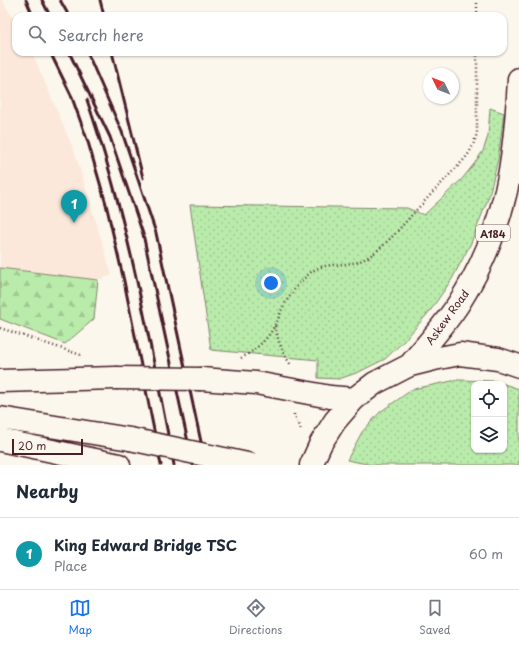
<!DOCTYPE html>
<style>
:root{--surface:#fff;--page:#f2f2f3;--text:#1f2937;--muted:#747a83;--line:#e0e1e3;--accent:#1a73e8}
body{margin:0;font-family:"Playpen Sans",sans-serif;background:var(--page);color:var(--text)}
.controls{position:absolute;right:12px;bottom:12px;display:grid;overflow:hidden;border-radius:8px;box-shadow:0 1px 3px #0004}
.controls button{width:36px;height:36px;display:grid;place-items:center;padding:0;border:0;border-bottom:1px solid var(--line);background:var(--surface);color:var(--text);font:20px sans-serif}
.compass{position:absolute;left:423px;top:68px;width:36px;height:36px;border-radius:50%;background:var(--surface);box-shadow:0 1px 3px #0004;rotate:313deg}
.scale{position:absolute;left:12px;bottom:10px;width:71px;box-sizing:border-box;padding-left:4px;border:2px solid #4a1f2b;border-top:0;font-size:11px;line-height:14px;white-space:nowrap;color:#4a1f2b;-webkit-text-stroke:3px #fbf7ec;paint-order:stroke}
.you{position:absolute;left:271px;top:283px;width:14px;height:14px;margin:-10px;border:3px solid #fff;border-radius:50%;background:#1a73e8;box-shadow:0 0 0 6px #1a73e833}
.badge{display:grid;place-items:center;width:26px;height:26px;border-radius:50%;background:var(--accent);color:#fff;font-size:13px;font-weight:700}
.pin{position:absolute;translate:-50% -33px;filter:drop-shadow(0 1px 2px #0008)}
.pin::after{content:'';position:absolute;top:21px;width:14px;height:12px;background:inherit;clip-path:polygon(0 0,100% 0,50% 100%)}
.list{margin:0;padding:0;list-style:none}
h2{display:flex;justify-content:space-between;align-items:center;height:52px;margin:0;padding:0 16px;font-size:17px}
h2 small{font-size:13px;font-weight:400;color:var(--muted)}
.list li{display:grid;grid-template-columns:26px 1fr auto;gap:12px;align-items:center;box-sizing:border-box;height:72px;padding:0 16px;border-top:1px solid var(--line)}
.list b{display:block;font-size:15px;white-space:nowrap}
.list p{margin:0;font-size:13px;white-space:nowrap;color:var(--muted)}
.list em{font-size:13px;font-style:normal;color:var(--muted)}
.icon{flex:none;width:22px;height:22px;fill:none;stroke:currentColor;stroke-width:2;stroke-linecap:round;stroke-linejoin:round}
.map{position:relative;flex:none;width:519px;height:465px;overflow:hidden}
.search{position:absolute;background:var(--surface);box-shadow:0 1px 3px #0004;left:12px;right:12px;top:12px;height:44px;display:flex;align-items:center;gap:10px;box-sizing:border-box;padding:0 14px;border-radius:12px;color:var(--muted);font-size:15px}
.sheet{height:124px;background:var(--surface)}
nav{display:flex;justify-content:space-around;align-items:center;box-sizing:border-box;height:56px;border-top:1px solid var(--line);background:var(--surface);font-size:11px;color:var(--muted)}
nav a{display:grid;justify-items:center;gap:2px}
nav .on{color:var(--accent)}
.map>svg:first-child{display:block}
.built{fill:#fbe8da}
.grass{fill:url(#grass-dots);stroke:#82856b;fill-rule:evenodd}
.forest{fill:url(#forest-firs);stroke:#82856b}
.lines{fill:none;stroke-linecap:round;stroke-linejoin:round}
.primary-casing{stroke:#4a1f2b;stroke-width:25}
.highway-casing{stroke:#4a1f2b;stroke-width:25}
.path{stroke:#4a1f2b;stroke-width:2.5;stroke-dasharray:1 3;stroke-linecap:butt}
.primary{stroke:#fbf7ec;stroke-width:22}
.highway{stroke:#fbf7ec;stroke-width:22}
.rail{stroke:#4a1f2b;stroke-width:3}
.primary-bridge-casing{stroke:#4a1f2b;stroke-width:25;stroke-linecap:butt}
.primary-bridge{stroke:#fbf7ec;stroke-width:22}
.labels{text-anchor:middle;dominant-baseline:central;stroke-width:3;stroke-linejoin:round;paint-order:stroke}
.shield{fill:#fbf7ec;stroke:#7f6065;stroke-width:1}
.shield-label{font-size:10px;font-weight:bold;fill:#4a1f2b}
.street-label{font-size:11px;fill:#4a1f2b;stroke:#fbf7ec}
</style>
<div class="map">
<svg width="519" height="465" viewBox="0 0 519 465">
<defs>
<pattern id="grass-dots" width="8" height="8" patternUnits="userSpaceOnUse"><rect width="8" height="8" fill="#b9ebab"/><path d="M2 2h.1M6 6h.1" fill="none" stroke="#a1c993" stroke-width="1.8" stroke-linecap="round"/></pattern>
<pattern id="forest-firs" width="22" height="20" patternUnits="userSpaceOnUse"><rect width="22" height="20" fill="#b9ebab"/><path d="M5 1l3.5 6h-7zM16 11l3.5 6h-7z" fill="#a1c993"/></pattern>
</defs>
<rect width="100%" height="100%" fill="#fbf7ec"/>
<filter id="ink" filterUnits="userSpaceOnUse"><feTurbulence type="fractalNoise" baseFrequency=".025" numOctaves="2"/><feDisplacementMap in="SourceGraphic" scale="8" xChannelSelector="R" yChannelSelector="G"/><feConvolveMatrix kernelMatrix="1 2 1 2 8 2 1 2 1" color-interpolation-filters="sRGB"/></filter>
<g filter="url(#ink)">
<path class="built" d="M 0,0 L 2,0 L 16,23 L 16,52 L 32,52 L 75,153 L 112,275 L 98,280 L 0,268 Z"/>
<path class="grass" d="M 490,108 L 504,113 L 498,159 L 489,196 L 471,243 L 452,279 L 430,311 L 404,341 L 385,359 L 359,372 L 339,379 L 318,378 L 318,360 L 211,350 L 190,205 L 407,208 L 424,215 L 462,179 L 474,164 L 483,151 L 488,136 Z
M 457,380 L 495,381 L 519,389 L 519,465 L 372,465 L 347,460 L 362,432 L 380,412 L 413,389 ZM 474,384 L 504,384 L 504,450 L 474,450 Z"/>
<path class="forest" d="M 0,268 L 98,280 L 94,319 L 65,344 L 0,319 Z"/>
<g class="lines">
<g class="primary-casing">
<path id="primary" d="M 201,379 L 256,383 L 330,397 L 354,399
M 0,381 L 116,378
M 0,418 L 130,439
M 0,440 L 119,465"/>
</g>
<g class="highway-casing">
<path id="highway" d="M 410,365 C 426,345 445,325 459,303 C 480,270 497,230 506,191 C 514,156 517,116 519,79
M 311,465 L 321,443 L 335,421 L 354,399 L 375,383 L 410,365 L 434,359 L 460,354 L 498,359 L 519,366"/>
</g>
<path class="path" d="M 477,16 L 477,0
M 275,326 C 278,341 282,352 291,365
M 0,328 L 81,355
M 241,358 C 255,351 268,339 275,325 C 278,321 279,316 281,311 C 288,297 298,283 310,273 C 324,261 344,267 360,261 C 383,252 405,221 422,204 C 432,193 443,182 453,171 C 459,165 465,159 469,153 C 473,146 475,140 477,133 L 477,52
M 294,414 L 294,417 L 299,424 L 301,431"/>
<use href="#primary" class="primary"/>
<use href="#highway" class="highway"/>
<path class="rail" d="M 26,0 L 33,16
M 42,0 L 50,16
M 60,0 L 69,16
M 100,0 L 104,16
M 50,52 L 71,95 L 88,142 L 106,204 L 124,281 L 161,465
M 69,52 L 110,137 L 143,234 L 193,465
M 87,52 L 122,132 L 156,233 L 206,465
M 112,52 L 143,178
M 87,100 C 128,218 150,343 174,465"/>
<g class="primary-bridge-casing">
<path id="primary-bridge" d="M 116,378 L 201,379
M 130,439 L 252,465"/>
</g>
<use href="#primary-bridge" class="primary-bridge"/>
</g>
</g>
<g class="labels">
<rect class="shield" x="476" y="225" width="34" height="16" rx="3"/>
<g class="shield-label">
<text x="493" y="233">A184</text>
</g>
<g class="street-label">
<text transform="translate(447 317) rotate(-54)">Askew Road</text>
</g>
</g>
</svg>
<div class="controls">
<button><svg class="icon" aria-label="locate" viewBox="0 0 24 24"><circle cx="12" cy="12" r="6"/><path d="M12 2v4M12 18v4M2 12h4M18 12h4"/></svg></button>
<button><svg class="icon" aria-label="layers" viewBox="0 0 24 24"><path d="M12 4l9 5-9 5-9-5zM3 14l9 5 9-5"/></svg></button>
</div>
<svg class="compass" viewBox="-18 -18 36 36"><path d="M0-13l5 13h-10z" fill="#e53935"/><path d="M0 13l5-13h-10z" fill="#747a83"/></svg>
<div class="scale">20 m</div>
<div class="you"></div>
<div class="pin badge" style="left:74px;top:223px;background:#0f9aa8">1</div>
<div class="search"><svg class="icon" aria-label="search" viewBox="0 0 24 24"><circle cx="10" cy="10" r="6"/><path d="M15 15l6 6"/></svg>Search here</div>
</div>
<section class="sheet">
<h2>Nearby<small></small></h2>
<ul class="list">
<li><span class="badge" style="background:#0f9aa8">1</span><div><b>King Edward Bridge TSC</b><p>Place</p></div><em>60 m</em></li>
</ul>
</section>
<nav>
<a class="on"><svg class="icon" aria-label="map" viewBox="0 0 24 24"><path d="M3 6l6-2 6 2 6-2v14l-6 2-6-2-6 2zM9 4v14M15 6v14"/></svg>Map</a>
<a><svg class="icon" aria-label="directions" viewBox="0 0 24 24"><path d="M12 3l9 9-9 9-9-9zM9 14v-3h6M13 9l2 2-2 2"/></svg>Directions</a>
<a><svg class="icon" aria-label="saved" viewBox="0 0 24 24"><path d="M7 4h10v16l-5-4-5 4z"/></svg>Saved</a>
</nav>
